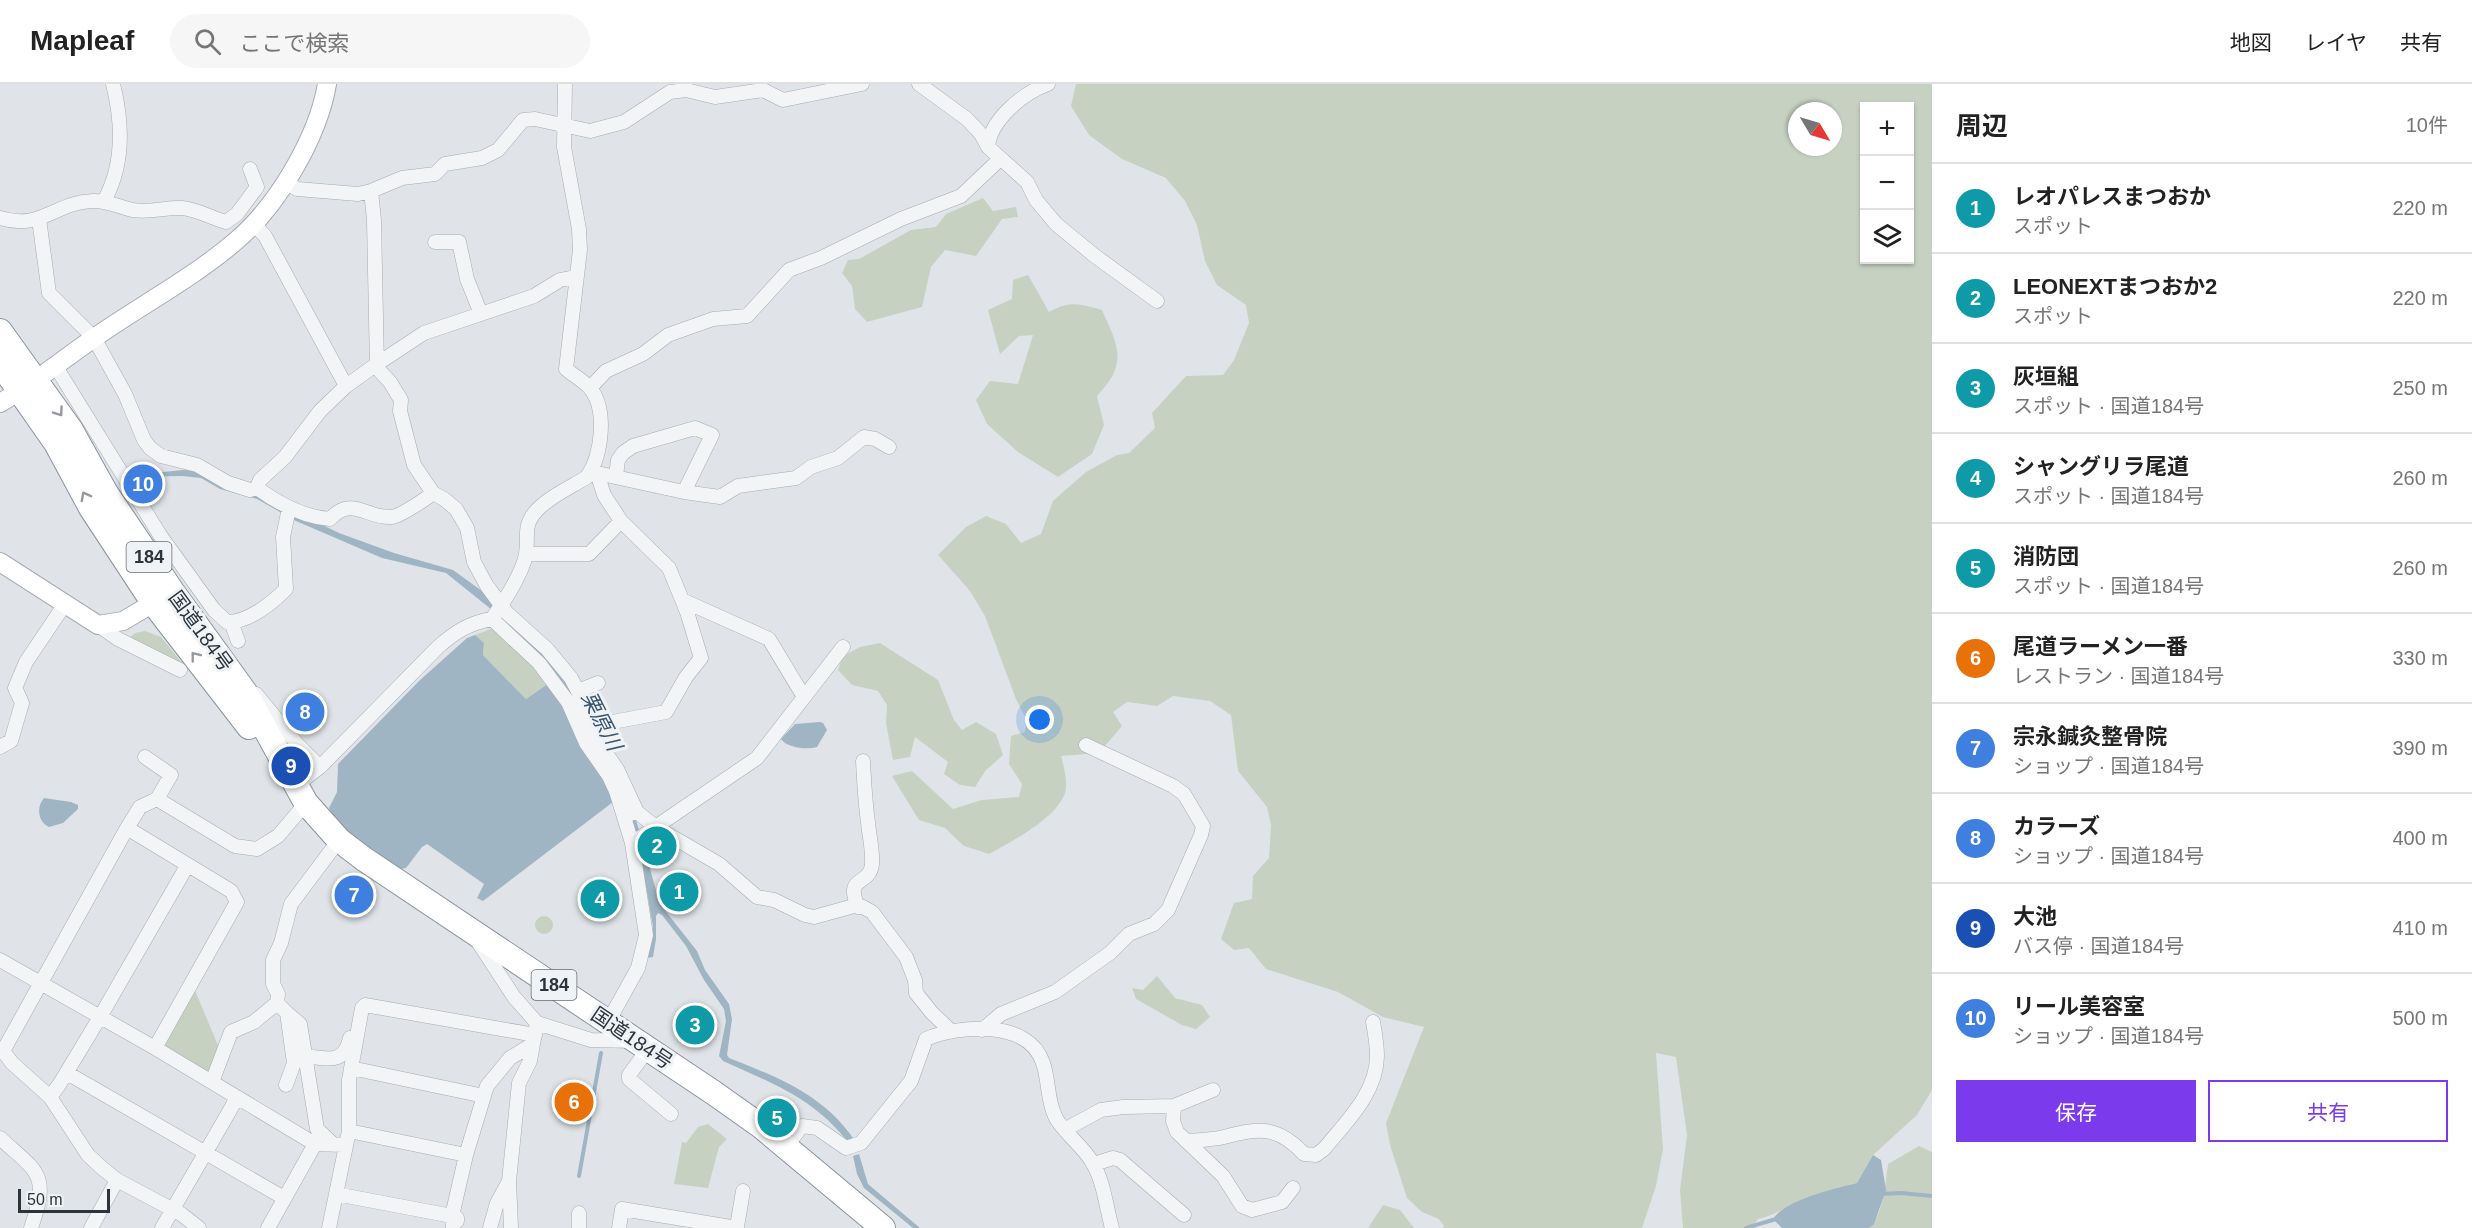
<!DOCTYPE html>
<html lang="ja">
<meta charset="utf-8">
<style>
:root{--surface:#fff;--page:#f6f6f6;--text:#222;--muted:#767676;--line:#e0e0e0;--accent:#7c3aed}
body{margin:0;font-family:Helvetica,"Noto Sans JP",sans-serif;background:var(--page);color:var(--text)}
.controls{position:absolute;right:18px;top:18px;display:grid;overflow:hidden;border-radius:0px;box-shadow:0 2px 4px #0004}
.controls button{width:54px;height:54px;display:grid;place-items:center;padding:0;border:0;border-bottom:2px solid var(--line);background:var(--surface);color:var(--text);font:30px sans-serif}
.compass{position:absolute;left:1788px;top:18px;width:54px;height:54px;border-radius:50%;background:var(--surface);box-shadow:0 2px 4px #0004;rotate:128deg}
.scale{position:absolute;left:18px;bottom:15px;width:92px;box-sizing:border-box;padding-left:6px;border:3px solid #2b333d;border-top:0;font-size:16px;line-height:21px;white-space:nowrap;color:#2b333d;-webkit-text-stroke:4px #f0f3f5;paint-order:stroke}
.you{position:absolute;left:1040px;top:636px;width:21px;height:21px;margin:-15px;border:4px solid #fff;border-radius:50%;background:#1a73e8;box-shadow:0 0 0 9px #1a73e833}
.badge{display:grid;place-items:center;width:39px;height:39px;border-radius:50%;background:var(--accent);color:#fff;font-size:20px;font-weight:700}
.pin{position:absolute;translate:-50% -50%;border:3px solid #fff;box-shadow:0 2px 6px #0006}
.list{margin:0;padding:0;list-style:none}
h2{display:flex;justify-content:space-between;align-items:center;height:78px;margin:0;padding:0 24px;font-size:26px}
h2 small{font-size:20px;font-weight:400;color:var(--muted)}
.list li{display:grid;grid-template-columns:39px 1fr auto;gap:18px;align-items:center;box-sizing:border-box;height:90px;padding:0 24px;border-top:2px solid var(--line)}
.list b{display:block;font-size:22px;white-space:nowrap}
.list p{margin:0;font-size:20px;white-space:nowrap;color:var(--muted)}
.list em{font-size:20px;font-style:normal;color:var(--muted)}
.actions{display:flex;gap:12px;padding:18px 24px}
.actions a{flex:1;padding:14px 0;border:2px solid var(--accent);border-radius:0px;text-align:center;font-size:21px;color:var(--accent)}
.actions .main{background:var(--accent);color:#fff}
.icon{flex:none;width:33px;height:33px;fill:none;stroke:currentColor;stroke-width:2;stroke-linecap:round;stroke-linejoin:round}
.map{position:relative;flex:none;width:1932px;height:1144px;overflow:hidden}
header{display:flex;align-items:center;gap:36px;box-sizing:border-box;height:84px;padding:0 30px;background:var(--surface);border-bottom:2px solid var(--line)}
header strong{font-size:28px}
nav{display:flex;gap:33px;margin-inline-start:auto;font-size:21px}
.search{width:420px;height:54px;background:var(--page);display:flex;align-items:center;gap:15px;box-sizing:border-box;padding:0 21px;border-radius:33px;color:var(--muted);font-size:22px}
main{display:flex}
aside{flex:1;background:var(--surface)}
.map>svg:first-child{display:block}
.green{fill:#c7d1c2;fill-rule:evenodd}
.water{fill:#9fb5c4}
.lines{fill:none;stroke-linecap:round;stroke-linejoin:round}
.stream{stroke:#9fb5c4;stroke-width:4}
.street-casing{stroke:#a6abb1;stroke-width:15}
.secondary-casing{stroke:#a6abb1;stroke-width:20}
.highway-casing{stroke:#89939d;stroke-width:26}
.street{stroke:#f3f4f6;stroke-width:14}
.secondary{stroke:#fff;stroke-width:18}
.highway{stroke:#fff;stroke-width:24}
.oneway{stroke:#95999e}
.labels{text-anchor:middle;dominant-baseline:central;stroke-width:6;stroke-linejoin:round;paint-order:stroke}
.shield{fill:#f0f3f5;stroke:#666d74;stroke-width:1.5}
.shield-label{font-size:18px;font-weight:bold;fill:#2b333d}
.street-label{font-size:20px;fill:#2b333d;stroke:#f0f3f5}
.water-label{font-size:21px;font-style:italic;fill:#39556d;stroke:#f0f3f5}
</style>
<header>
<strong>Mapleaf</strong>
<div class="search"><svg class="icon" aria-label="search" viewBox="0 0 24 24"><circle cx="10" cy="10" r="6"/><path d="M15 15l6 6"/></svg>ここで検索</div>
<nav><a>地図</a><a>レイヤ</a><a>共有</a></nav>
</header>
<main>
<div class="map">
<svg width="1932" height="1144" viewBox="0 0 1932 1144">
<rect width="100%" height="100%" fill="#e0e4e8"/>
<path class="green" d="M 1076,0 L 1932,0 L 1932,1006 L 1917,1031 L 1873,1071 L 1857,1099 C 1837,1103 1816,1109 1797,1118 C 1782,1125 1775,1131 1758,1135 L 1751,1144 L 1683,1144 L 1680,1106 L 1687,1051 L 1676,973 L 1656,969 L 1663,1065 L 1656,1102 L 1642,1144 L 1443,1144 L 1444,1142 L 1439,1135 L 1422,1128 L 1407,1114 L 1390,1061 L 1386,1039 L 1424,943 L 1383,933 L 1338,908 L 1266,885 L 1249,864 L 1234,866 L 1221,855 L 1234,819 L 1252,815 L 1253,792 L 1269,774 L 1271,741 L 1267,723 L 1238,687 L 1231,631 L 1210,617 L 1173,612 L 1157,622 L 1127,618 L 1113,628 L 1122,642 L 1099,669 L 1061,672 C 1064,682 1068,699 1065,709 C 1056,735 1012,757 989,770 L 964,762 L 945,744 L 919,736 L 892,692 L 912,687 L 953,725 L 982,716 L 1019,713 L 1022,700 L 1009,680 L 1011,652 L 1025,648 L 1026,635 L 1016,615 L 985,532 L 970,507 L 938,471 L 966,443 L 986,432 L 1006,440 L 1021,459 L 1041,450 L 1053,417 L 1086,388 L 1117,371 L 1129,369 L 1155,344 L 1152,329 L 1186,292 L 1223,291 L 1234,276 L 1249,239 L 1246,221 L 1217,201 L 1205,177 L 1197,141 L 1185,117 L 1166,94 L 1122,75 L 1089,51 L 1071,22 ZM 1864,22 L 1910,22 L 1910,176 L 1864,176 ZM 1797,27 L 1833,27 L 1833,63 L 1797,63 Z
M 983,114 L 993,127 L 1016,123 L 1018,133 L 1002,135 L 976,172 L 945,166 L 931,183 L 922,223 L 867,238 L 855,225 L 852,202 L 842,189 L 848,176 L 859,175 L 911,146 L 936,143 L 946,130 Z
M 1028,191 L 1049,228 C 1070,216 1080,220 1102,226 C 1119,264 1128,279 1097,312 L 1104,341 L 1092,370 L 1058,393 L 1018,368 L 987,340 L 976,316 L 990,297 L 1018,300 L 1033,251 L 1019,252 L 1000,270 L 988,226 L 1012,215 L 1013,196 Z
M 496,543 L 552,597 L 526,615 L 483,571 L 484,559 L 475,551 Z
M 145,547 L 161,553 L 183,580 L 129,554 L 135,549 Z
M 880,559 L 938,596 L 954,636 L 962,646 L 976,638 L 996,650 L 1003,671 L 986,686 L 975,703 L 960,701 L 944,690 L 948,678 L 915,653 L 910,673 L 893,676 L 886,639 L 887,621 L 878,607 L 852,601 L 838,586 L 843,572 L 860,563 Z
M535 841a9 9 0 1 1 18 0a9 9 0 1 1-18 0Z
M 1157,892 L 1175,914 L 1202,921 L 1210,933 L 1196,945 L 1182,941 L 1136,915 L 1132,904 L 1143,906 Z
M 194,904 L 222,971 L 212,991 L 167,965 L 163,961 Z
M 708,1040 L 727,1055 L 719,1063 L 708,1104 L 674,1100 L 682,1058 L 686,1059 L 698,1043 Z
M 1919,1062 L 1932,1068 L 1932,1144 L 1869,1144 C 1883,1132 1886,1097 1888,1080 Z
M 1383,1121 L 1400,1126 L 1414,1144 L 1368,1144 Z"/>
<path class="water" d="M 183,386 L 195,387 L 259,410 L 339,449 L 394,469 L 453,486 L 482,507 L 566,590 L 634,729 L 660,820 L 697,867 L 705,886 L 729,920 L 732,935 L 727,971 L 729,974 C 777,993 822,1010 853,1054 L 848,1058 C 812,1013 773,1000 723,977 L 719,972 L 726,937 L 724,925 L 704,896 L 686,862 L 662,831 L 658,829 L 656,832 L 656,855 L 653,873 L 647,874 L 653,843 L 639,762 L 588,657 L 492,526 L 446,489 L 382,474 L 296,437 L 257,415 L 220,405 L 201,394 L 182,392 L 129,393 L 125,388 L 143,390 Z
M 475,551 L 484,559 L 483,571 L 526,615 L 552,597 L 602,685 L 613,718 L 483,817 L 477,814 L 484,800 L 427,760 L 422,763 L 406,784 L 400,785 C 378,771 338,749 329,724 L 337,708 L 338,680 L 419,597 L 467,554 Z
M 820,638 L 823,639 L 827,646 L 817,663 C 807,666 787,664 781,655 L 795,640 Z
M 44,714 L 71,718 L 78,721 L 78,725 L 63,739 L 49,743 C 38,738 36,723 44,714 Z
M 859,1070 L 868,1100 L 920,1144 L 913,1144 L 864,1104 L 857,1090 L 853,1072 Z
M 1873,1071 L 1881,1076 L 1886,1106 L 1874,1140 L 1869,1144 L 1782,1144 L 1773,1135 C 1785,1116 1835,1104 1857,1099 Z"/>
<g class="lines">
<path class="stream" d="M 579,1092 L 601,969
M 1879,1110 L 1901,1109 L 1932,1112
M 1746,1144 L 1776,1135"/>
<g class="street-casing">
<path id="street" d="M 919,0 L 967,35 L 981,50 L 988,63 L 1027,98 L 1036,116 L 1056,140 L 1095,172 L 1157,217
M 988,63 C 990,36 1023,9 1048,0
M 286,98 L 297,105 L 358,110 L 371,107 L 402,94 L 435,90 L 445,80 L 482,74 L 498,66 L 523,36 L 535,35 L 590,47 L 624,38 L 670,8 L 686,6 L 715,13 L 763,6 L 783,16 L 862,0
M 371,107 L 374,136 L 377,284 L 390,298 L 401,316 L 400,327 L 414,381 L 433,409 L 444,415 L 456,425 L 467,444 L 474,478 L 487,502 L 507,529 L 547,565 L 571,594 L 583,617 L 592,649 L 617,685 L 637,728
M 104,117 C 124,81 123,40 113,0
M 0,134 C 40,147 56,118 92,117 C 106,116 119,123 132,126 C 152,129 165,123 182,124 C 196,125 212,134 226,138 L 237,130 L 257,103 L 250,85
M 39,135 L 49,209 L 94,254 L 125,310 L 144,356 L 150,364 L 161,372 L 197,381 L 228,399 L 250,406 L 257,404 C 279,420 303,433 330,435 C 352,411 367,435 392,433 C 400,432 426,415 433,409
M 253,139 L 265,152 L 346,302
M 435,158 L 459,158 L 467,195 L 481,230
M 56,283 L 160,451 L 214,526 L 227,538 C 248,538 271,520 286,505 L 283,453 L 289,424
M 590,304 L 606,287 L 643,270 L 668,251 L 713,235 L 747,232 L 789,186 L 821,174 L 901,135 L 961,112 L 1000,75
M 597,389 L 684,408 L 720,413 L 738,402 L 796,394 L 811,383 L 838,374 L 864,353 L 875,355 L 889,363
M 616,392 L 618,376 L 623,369 L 633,362 L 695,344 L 712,351 L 684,408
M 257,404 L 260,396 L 285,373 L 320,327 L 346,302 L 377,280 L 424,249 L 534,212 L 560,196 L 575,193
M 526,470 L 589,470 L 621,437
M 682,516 L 769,555 L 804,613
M 492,535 L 539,579 L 568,618 L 586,659 L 609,692 L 616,707 L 632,759 L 646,851 L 638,884 L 608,938
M 231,538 L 238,557
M 98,541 L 118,555 L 180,586
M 578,607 L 598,599
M 256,610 L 297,660 L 320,683
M 591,642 L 666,628 L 686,593 L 701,574 L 687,528 L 669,484 L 621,437 L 604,411 L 597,389 L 592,386
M 0,663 L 11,657 L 22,619 L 15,604 L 26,578 L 65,520
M 145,673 L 171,691 L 157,715
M 295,702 L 320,683 L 438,563 C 455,548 469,539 492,535 C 503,519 523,488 526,470 C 529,452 522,442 537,426 C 549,413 571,403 587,393 C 602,371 608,324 589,303 C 582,296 573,291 566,285 L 580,166 L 579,145 L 564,63 L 565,0
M 630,730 L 637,728 L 657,744 L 719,780 L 757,813 L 774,816 L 805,831 L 814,833 L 854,822 L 863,823 L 872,828 L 906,873 L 915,896 L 916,909 L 932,929 L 951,947
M 127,744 L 231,807 L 237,818 L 155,964
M 632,759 L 757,674 L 843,563
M 858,823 C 844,790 870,803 872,780 C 873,766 869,751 868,738 C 865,717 864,697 863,677
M 478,858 L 514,913 L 537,939 L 591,956 L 633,957
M 0,876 L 155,964 L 315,1060 L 344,1061
M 287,929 L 300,940 L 317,1045 L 334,1061
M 982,946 L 1001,930 L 1055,908 L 1110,869 L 1129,850 L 1154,840 L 1168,826 L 1201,751 L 1203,742 L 1184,710 L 1173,702 L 1086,661
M 648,965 L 629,991 L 629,995 L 671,1030
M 304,972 C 326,974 344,982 350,954
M 351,984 L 484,1012
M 67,989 L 284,1114
M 212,998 L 231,948 L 254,938 L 277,919
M 286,1001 L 294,979 L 287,929 L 277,919 L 278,910 L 273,900 L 273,876 L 281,859 L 291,820 L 339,756
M 50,1013 L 59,1001 L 100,933 L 187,782
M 1174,1022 L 1173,1037 L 1177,1048 L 1223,1092 L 1242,1122 L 1252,1126 L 1282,1118 L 1293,1104
M 1066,1045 L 1101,1026 L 1123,1023 L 1174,1022 L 1213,1006
M 349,1047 L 466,1071
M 0,1054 C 38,1089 50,1089 31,1144
M 1186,1057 C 1199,1056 1212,1056 1224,1053 C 1259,1044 1277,1041 1304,1070 L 1316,1071 L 1324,1065 C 1345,1039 1377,1009 1377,972 C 1377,961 1375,949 1373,938
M 786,1063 L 802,1042 L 817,1044 L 846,1064 L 861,1059 L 911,997 L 926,955 C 958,941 1029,935 1043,979 C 1049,996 1047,1015 1055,1032 C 1060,1045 1084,1063 1092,1078 C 1104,1097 1106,1123 1112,1144
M 1094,1080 L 1113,1074 L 1120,1076 L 1184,1131
M 336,1110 L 452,1132 L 457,1134 L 457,1137
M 737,1143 L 743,1107
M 91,1144 L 117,1096
M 162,1144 L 237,1014
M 199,1144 L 181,1130 L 117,1096 L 102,1084 L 88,1071 L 50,1013 L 12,979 L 3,967 L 127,744 L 140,723 L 157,715 L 235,762 L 257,765 L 278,752 L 306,719
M 268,1144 L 315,1060
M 329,1144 L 349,1047 L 349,996 L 362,924 L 365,921 L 535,951
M 453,1144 L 452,1132 L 466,1071 L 487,1002 L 510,974 L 533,960 L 537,939
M 490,1144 L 497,1119 L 508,1099
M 511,1144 L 509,1097 L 519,999 L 530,977 L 533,960
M 579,1144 L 579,1129
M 619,1144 L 622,1125 L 737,1144"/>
</g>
<g class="secondary-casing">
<path id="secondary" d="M 0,319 C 33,300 62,276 94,254 C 141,221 193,194 237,156 C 278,121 318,53 327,0
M 0,478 L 98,541 L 123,537 L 165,512"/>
</g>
<g class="highway-casing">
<path id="highway" d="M 0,247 L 71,346 L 106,409 L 172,507 L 245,608 L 306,719 L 339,756 L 364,775 L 714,1009 L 762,1043 L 883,1144
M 0,279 L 56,359 L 91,424 L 154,520 L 249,643"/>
</g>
<use href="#street" class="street"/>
<use href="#secondary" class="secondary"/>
<use href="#highway" class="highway"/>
</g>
<defs><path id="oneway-chevron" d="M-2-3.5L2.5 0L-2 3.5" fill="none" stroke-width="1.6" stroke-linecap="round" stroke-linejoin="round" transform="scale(1.5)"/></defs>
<g class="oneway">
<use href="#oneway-chevron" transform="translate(59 328) rotate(55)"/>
<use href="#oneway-chevron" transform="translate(85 412) rotate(-118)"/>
<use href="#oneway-chevron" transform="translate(195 572) rotate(-128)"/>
</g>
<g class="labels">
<g class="shield">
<rect x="126.5" y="458" width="45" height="30" rx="4.5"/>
<rect x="531.5" y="886" width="45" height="30" rx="4.5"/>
</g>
<g class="shield-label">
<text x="149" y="473">184</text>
<text x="554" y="901">184</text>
</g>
<g class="street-label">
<text transform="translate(201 547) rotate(54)">国道184号</text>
<text transform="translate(632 954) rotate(34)">国道184号</text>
</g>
<g class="water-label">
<text transform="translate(602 637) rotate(63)">栗原川</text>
</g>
</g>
</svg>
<div class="controls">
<button>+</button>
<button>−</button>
<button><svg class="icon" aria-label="layers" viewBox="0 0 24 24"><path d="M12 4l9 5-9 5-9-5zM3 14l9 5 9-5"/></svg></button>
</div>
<svg class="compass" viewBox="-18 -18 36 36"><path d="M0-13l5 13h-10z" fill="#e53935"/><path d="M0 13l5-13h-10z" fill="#767676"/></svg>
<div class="scale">50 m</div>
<div class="you"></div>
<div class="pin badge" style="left:679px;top:808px;background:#0f9aa8">1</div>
<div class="pin badge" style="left:657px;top:762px;background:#0f9aa8">2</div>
<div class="pin badge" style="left:695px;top:941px;background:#0f9aa8">3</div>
<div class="pin badge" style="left:600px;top:815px;background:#0f9aa8">4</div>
<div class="pin badge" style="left:777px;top:1034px;background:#0f9aa8">5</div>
<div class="pin badge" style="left:574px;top:1018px;background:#e8710a">6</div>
<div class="pin badge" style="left:354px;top:811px;background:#3f7fe0">7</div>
<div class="pin badge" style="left:305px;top:628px;background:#3f7fe0">8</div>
<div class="pin badge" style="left:291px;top:682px;background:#1a4fb4">9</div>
<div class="pin badge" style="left:143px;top:400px;background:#3f7fe0">10</div>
</div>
<aside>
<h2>周辺<small>10件</small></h2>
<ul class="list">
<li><span class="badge" style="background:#0f9aa8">1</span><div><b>レオパレスまつおか</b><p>スポット</p></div><em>220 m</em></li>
<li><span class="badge" style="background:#0f9aa8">2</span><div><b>LEONEXTまつおか2</b><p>スポット</p></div><em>220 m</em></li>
<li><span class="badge" style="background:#0f9aa8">3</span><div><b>灰垣組</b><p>スポット · 国道184号</p></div><em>250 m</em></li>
<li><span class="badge" style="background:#0f9aa8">4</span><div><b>シャングリラ尾道</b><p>スポット · 国道184号</p></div><em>260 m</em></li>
<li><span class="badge" style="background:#0f9aa8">5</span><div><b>消防団</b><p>スポット · 国道184号</p></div><em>260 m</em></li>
<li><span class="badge" style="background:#e8710a">6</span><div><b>尾道ラーメン一番</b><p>レストラン · 国道184号</p></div><em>330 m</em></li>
<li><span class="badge" style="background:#3f7fe0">7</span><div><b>宗永鍼灸整骨院</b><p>ショップ · 国道184号</p></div><em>390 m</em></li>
<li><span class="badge" style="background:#3f7fe0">8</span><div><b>カラーズ</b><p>ショップ · 国道184号</p></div><em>400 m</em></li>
<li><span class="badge" style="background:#1a4fb4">9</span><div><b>大池</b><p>バス停 · 国道184号</p></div><em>410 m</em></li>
<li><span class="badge" style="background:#3f7fe0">10</span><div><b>リール美容室</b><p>ショップ · 国道184号</p></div><em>500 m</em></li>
</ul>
<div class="actions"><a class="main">保存</a><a>共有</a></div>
</aside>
</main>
